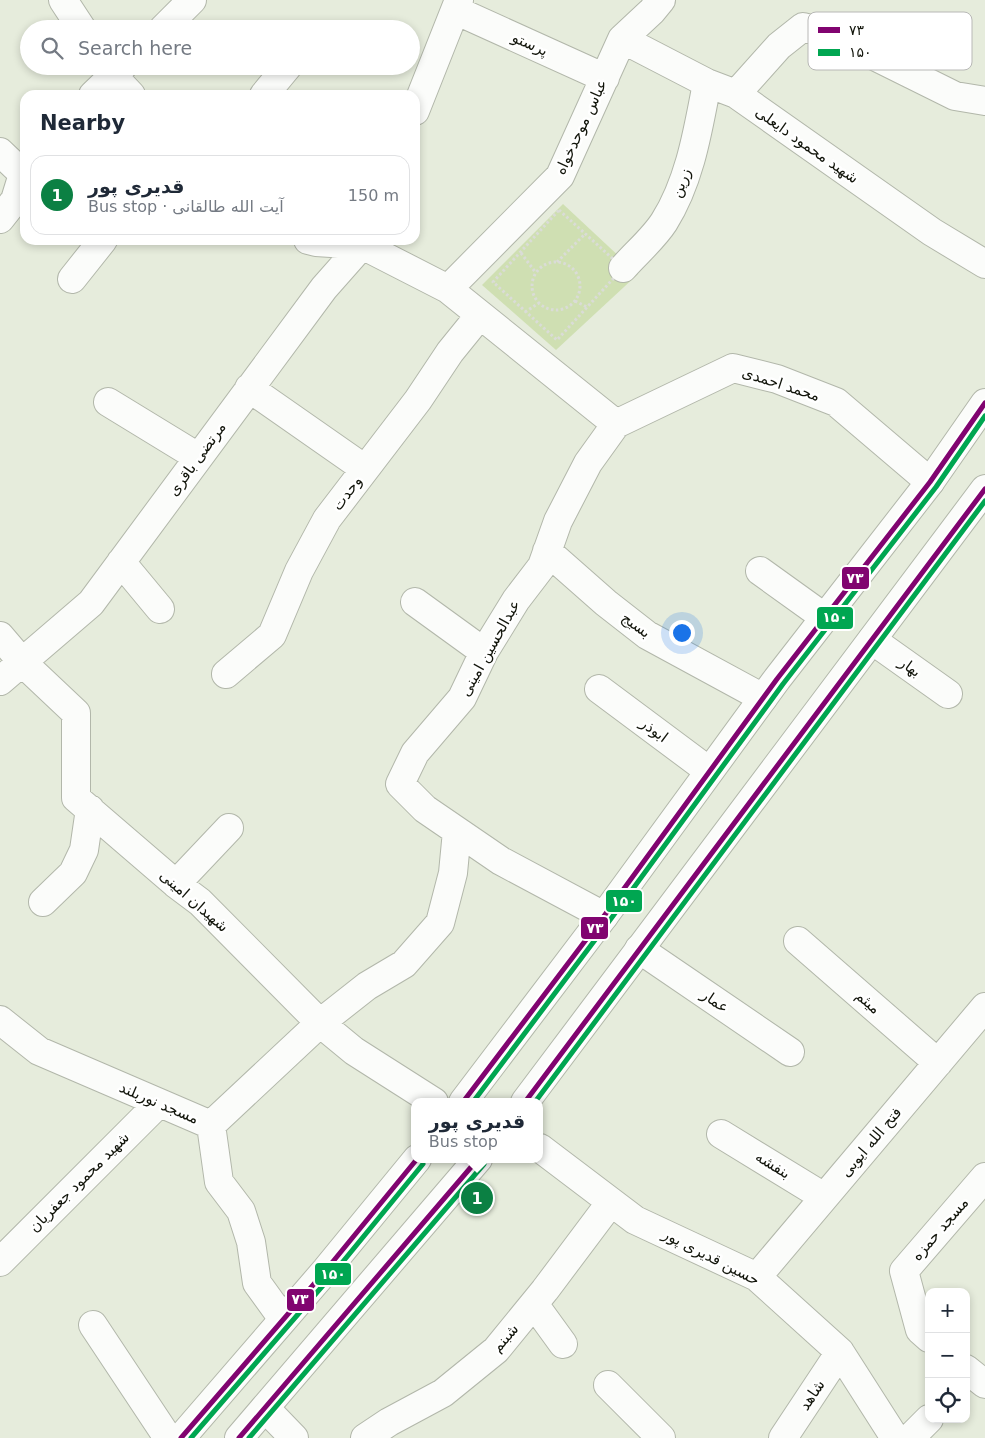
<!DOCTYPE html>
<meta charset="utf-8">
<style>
:root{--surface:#fff;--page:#f2f2f3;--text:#1f2937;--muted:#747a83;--line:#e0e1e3;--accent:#0b8043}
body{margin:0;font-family:"DejaVu Sans","Noto Naskh Arabic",sans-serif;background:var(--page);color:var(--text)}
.controls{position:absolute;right:15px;bottom:15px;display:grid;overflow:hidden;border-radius:10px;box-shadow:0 2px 8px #0003}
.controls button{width:45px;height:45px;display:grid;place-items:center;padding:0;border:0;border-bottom:1px solid var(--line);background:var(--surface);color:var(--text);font:25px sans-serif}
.you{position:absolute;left:681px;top:632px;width:18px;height:18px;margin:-12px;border:4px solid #fff;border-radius:50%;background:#1a73e8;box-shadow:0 0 0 8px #1a73e833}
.badge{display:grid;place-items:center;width:32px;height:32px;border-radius:50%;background:var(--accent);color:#fff;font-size:16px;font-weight:700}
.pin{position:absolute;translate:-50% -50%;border:2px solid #fff;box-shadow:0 1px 5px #0006}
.popup{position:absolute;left:411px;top:1098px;width:132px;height:65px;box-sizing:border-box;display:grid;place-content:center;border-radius:10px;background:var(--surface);filter:drop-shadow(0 1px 4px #0005);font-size:16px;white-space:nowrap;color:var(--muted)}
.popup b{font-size:19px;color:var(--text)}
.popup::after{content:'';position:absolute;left:50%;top:100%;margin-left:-10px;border:10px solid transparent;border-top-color:var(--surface)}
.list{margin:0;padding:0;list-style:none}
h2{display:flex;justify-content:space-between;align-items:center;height:65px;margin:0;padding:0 20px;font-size:21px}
h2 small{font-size:16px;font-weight:400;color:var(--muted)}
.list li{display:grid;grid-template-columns:32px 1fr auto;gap:15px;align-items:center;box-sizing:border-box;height:80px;margin:0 10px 10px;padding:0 10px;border:1px solid var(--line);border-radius:15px}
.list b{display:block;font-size:19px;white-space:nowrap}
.list p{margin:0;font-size:16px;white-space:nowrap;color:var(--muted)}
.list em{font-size:16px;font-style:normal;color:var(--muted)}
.icon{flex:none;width:28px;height:28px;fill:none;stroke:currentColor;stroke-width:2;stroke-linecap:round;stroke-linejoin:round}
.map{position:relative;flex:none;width:985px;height:1438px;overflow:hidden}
.search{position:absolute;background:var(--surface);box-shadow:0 2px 8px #0003;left:20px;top:20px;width:400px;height:55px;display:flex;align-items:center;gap:12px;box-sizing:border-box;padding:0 18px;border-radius:28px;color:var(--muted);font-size:19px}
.panel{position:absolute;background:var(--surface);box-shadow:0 2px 8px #0003;left:20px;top:90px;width:400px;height:155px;border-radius:15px}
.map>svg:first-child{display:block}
.green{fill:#cfdfb2}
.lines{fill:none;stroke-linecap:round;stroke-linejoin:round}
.street-casing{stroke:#b2b7aa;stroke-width:30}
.secondary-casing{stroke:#b2b7aa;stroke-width:30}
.path{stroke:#dadcd7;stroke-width:3;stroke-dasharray:2.5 2.5;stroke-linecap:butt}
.street{stroke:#fbfcfa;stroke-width:28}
.secondary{stroke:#fbfcfa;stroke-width:28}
.bus-1-casing{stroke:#fff;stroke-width:9}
.bus-2-casing{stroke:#fff;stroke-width:9}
.bus-1{stroke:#810470;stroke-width:5}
.bus-2{stroke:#00a651;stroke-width:5}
.labels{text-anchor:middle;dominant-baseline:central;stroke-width:5;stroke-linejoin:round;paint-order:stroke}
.street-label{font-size:15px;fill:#11140a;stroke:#fff}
.key{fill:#fff;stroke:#b8b8b6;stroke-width:1}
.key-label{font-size:14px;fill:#11140a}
.line-badge{stroke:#fff;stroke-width:2}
.badge-label{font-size:14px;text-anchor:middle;font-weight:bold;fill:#fff}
</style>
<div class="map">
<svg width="985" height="1438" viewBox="0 0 985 1438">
<rect width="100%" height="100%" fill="#e6ecdc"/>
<path class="green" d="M 563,204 L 638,274 L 556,350 L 482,285 Z"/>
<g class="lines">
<g class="street-casing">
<path id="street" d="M 63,0 L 82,29
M 455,10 L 605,78
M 163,29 L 192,0
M 622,39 L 707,83 L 736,94 L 932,232 L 985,264
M 106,66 L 113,76 L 131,95
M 736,94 L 779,46 L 803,27 L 830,34 L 955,96 L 985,101
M 93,95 L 123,66
M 264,95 L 288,66
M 415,111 L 459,0
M 0,152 L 23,174
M 0,219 L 15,200 L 23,174 L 25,171
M 308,240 L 316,242 L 362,245 L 448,289 L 616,424
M 623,268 C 636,253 653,239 664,222 C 690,181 698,130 707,83
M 72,279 L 103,240
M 448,289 L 560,176 L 622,39 L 652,11 L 661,0
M 249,388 L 365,469
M 108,402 L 198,457
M 547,551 L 606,603 L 647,635 L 763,698
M 121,562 L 160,609
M 760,571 L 824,617
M 415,602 L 484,652
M 0,636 L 23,663 L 76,713 L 76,798 L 176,884 L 200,902 L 320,1023 L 354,1051 L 434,1102
M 872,640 L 948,694
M 226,674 L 272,635 L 299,571 L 327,519 L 418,400 L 450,352 L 480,315
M 0,681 L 91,603 L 324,288 L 362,245 L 364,240
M 599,689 L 709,771
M 176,884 L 229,828
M 43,902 L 73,873 L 84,850 L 90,809
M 604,916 L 501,861 L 425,809 L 400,784 L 415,753 L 462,698 L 484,652 L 516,600 L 542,566 L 558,521 L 588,463 L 616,424 L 733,368 L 777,379 L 836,402 L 930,482
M 798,941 L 938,1063
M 639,949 L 790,1052
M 0,1020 L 39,1051 L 211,1125 L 219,1182 L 241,1211 L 251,1242 L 257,1283 L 283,1319
M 211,1125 L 320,1023 L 367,986 L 404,964 L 440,923 L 453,873 L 457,831
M 721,1134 L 824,1197
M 540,1148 L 635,1220 L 757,1277 L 840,1352 L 895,1438
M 0,1262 L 159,1103
M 757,1277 L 985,1007
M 534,1304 L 563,1344
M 93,1325 L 168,1438
M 929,1338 L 920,1330 L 904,1271 L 985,1177
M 966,1369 L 985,1384
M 608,1385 L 661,1438
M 265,1408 L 294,1438
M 365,1438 L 389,1422 L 443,1393 L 496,1350 L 545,1290 L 611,1202
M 783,1438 L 840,1352
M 910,1438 L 929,1419"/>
</g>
<g class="secondary-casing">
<path id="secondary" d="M 463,1102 L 604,916 L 777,679 L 930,482 L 985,403
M 525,1102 L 985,489
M 181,1438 L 326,1270 L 417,1159
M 239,1438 L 478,1159"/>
</g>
<path class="path" d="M 559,210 L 623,268 L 557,340 L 493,282 Z
M 521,253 L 536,273
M 557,262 L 585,234
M532 286a24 24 0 1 1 48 0a24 24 0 1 1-48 0Z
M 575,301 L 587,307
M 525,312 L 539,303"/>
<use href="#street" class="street"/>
<use href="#secondary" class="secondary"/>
<g class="bus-1-casing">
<path id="bus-1" d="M 463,1102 L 604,916 L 777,679 L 930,482 L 985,403
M 525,1102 L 985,489
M 181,1438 L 326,1270 L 417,1159
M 239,1438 L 478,1159"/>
</g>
<g class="bus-2-casing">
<path id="bus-2" d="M 473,1102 L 610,920 L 783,684 L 936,487 L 985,416
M 535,1102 L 985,501
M 191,1438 L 332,1275 L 423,1164
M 249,1438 L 484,1164"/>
</g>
<use href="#bus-1" class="bus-1"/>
<use href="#bus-2" class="bus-2"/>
</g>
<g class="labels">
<g class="street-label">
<text transform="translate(530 44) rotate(24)">پرستو</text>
<text transform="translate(581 127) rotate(-65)">عباس موحدخواه</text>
<text transform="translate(807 145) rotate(35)">شهید محمود دایعلی</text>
<text transform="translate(681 183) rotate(-69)">زرین</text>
<text transform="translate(781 384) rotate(18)">محمد احمدی</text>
<text transform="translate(197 459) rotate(-54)">مرتضی باقری</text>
<text transform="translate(347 493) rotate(-53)">وحدت</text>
<text transform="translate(636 625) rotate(36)">بسیج</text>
<text transform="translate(490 648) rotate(-61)">عبدالحسین امینی</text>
<text transform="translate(910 667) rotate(35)">بهار</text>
<text transform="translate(654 730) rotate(37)">ابوذر</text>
<text transform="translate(194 901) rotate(41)">شهیدان امینی</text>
<text transform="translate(715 1001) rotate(34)">عمار</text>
<text transform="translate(868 1002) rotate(41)">میثم</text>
<text transform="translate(159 1103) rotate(23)">مسجد نوربلند</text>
<text transform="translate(871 1142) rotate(-50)">فتح الله ایوبی</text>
<text transform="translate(773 1165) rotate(32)">بنفشه</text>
<text transform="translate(79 1182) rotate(-45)">شهید محمود جعفریان</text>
<text transform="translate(940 1229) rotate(-49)">مسجد حمزه</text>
<text transform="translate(711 1257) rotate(27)">حسین قدیری پور</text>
<text transform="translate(505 1338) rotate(-49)">شبنم</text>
<text transform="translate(812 1395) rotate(-56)">شاهد</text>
</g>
</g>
<rect x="808" y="12" width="164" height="58" rx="8" class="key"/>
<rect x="818" y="27" width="22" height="6" fill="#810470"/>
<rect x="818" y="49" width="22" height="7" fill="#00a651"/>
<g class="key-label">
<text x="849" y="35">۷۳</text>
<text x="849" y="57">۱۵۰</text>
</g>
<g class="line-badge">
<rect x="841" y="566" width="29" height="24" rx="5" fill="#810470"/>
<rect x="816" y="606" width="38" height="24" rx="5" fill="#00a651"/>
<rect x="605" y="889" width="38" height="24" rx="5" fill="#00a651"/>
<rect x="580" y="916" width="29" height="24" rx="5" fill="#810470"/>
<rect x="314" y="1262" width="38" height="24" rx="5" fill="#00a651"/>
<rect x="286" y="1288" width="29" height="24" rx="5" fill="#810470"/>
</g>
<g class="badge-label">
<text x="855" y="583">۷۳</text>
<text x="835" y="622">۱۵۰</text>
<text x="624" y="906">۱۵۰</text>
<text x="595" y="933">۷۳</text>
<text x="333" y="1279">۱۵۰</text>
<text x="300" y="1304">۷۳</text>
</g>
</svg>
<div class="controls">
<button>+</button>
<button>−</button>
<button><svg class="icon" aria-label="locate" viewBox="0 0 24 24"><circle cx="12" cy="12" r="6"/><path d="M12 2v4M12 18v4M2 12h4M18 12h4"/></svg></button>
</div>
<div class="you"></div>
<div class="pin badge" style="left:477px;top:1198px">1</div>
<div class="popup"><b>قدیری پور</b>Bus stop</div>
<div class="search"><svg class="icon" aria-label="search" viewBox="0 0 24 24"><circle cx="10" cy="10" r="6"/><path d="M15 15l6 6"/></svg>Search here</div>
<section class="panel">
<h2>Nearby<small></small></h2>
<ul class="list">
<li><span class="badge">1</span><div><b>قدیری پور</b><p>Bus stop · آیت الله طالقانی</p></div><em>150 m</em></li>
</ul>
</section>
</div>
